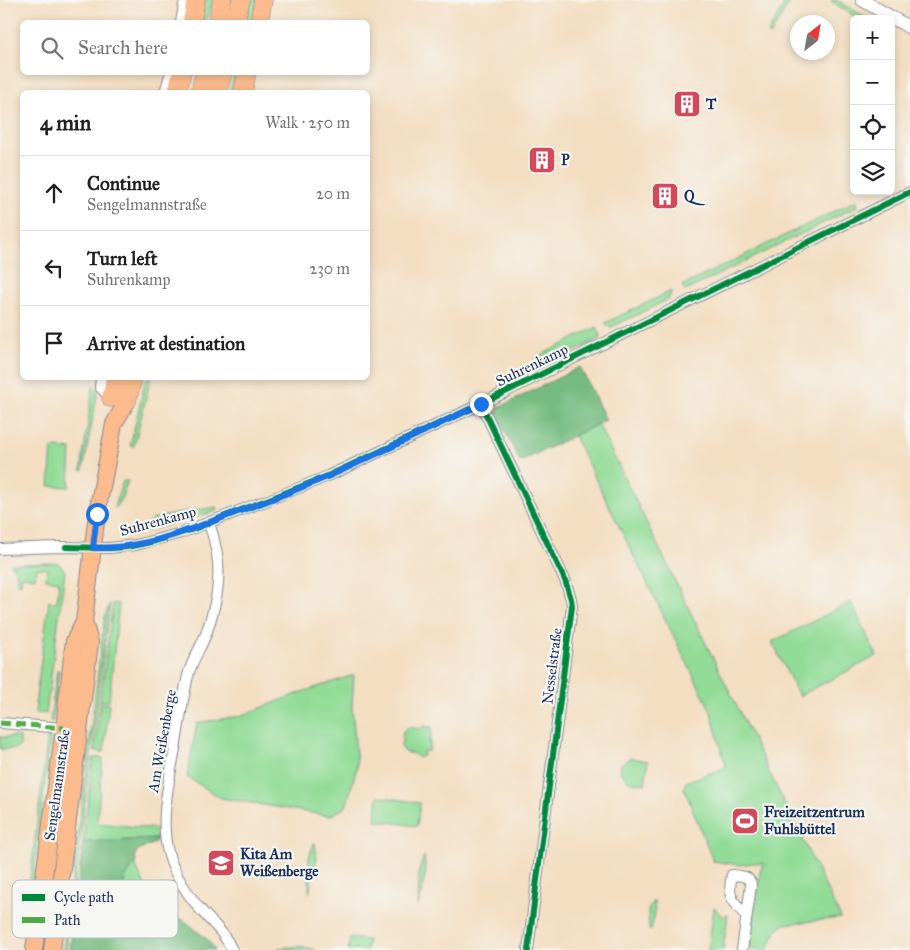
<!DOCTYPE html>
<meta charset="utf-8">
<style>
:root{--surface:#fff;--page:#f6f6f6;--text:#202124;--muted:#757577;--line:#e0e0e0}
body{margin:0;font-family:"IM FELL Great Primer",serif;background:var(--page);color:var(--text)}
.controls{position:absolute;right:15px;top:15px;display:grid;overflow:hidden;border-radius:8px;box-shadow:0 2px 8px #0003}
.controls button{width:45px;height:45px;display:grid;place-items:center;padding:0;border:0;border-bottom:1px solid var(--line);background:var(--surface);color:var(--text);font:25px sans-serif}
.compass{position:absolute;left:790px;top:15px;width:45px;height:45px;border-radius:50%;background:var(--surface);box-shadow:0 2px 8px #0003;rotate:31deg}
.stop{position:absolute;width:15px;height:15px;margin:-11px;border:4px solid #1a73e8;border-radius:50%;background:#fff}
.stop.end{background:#1a73e8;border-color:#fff;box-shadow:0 1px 5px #0008}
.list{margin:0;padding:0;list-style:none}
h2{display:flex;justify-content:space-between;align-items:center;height:65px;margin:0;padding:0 20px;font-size:21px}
h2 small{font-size:16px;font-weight:400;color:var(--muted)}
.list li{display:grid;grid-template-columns:32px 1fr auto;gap:15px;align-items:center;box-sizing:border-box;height:75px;padding:0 20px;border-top:1px solid var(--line)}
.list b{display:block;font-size:19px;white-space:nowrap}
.list p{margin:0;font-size:16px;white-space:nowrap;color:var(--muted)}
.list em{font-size:16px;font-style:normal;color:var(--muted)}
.icon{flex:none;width:28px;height:28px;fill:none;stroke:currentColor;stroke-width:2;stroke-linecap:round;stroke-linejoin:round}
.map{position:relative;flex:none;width:910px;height:950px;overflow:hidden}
.search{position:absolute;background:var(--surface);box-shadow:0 2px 8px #0003;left:20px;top:20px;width:350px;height:55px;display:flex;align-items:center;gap:12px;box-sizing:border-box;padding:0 18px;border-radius:8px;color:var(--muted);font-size:19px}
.panel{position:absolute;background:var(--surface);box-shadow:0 2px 8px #0003;left:20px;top:90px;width:350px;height:290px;border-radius:8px}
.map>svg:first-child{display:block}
.green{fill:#92db96;stroke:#56857a}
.forest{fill:#75bb7f;stroke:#48756e}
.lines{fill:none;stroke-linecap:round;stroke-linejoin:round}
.minor-casing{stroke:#878690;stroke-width:12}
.tertiary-casing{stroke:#878690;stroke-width:14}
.primary-casing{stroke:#878690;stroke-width:18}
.trunk-casing{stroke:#878690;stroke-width:19}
.minor{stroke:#fff;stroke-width:10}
.tertiary{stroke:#fff;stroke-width:12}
.primary{stroke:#fbbb8d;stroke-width:16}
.trunk{stroke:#fbbb8d;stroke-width:18}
.quiet{stroke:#52ab49;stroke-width:5;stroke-dasharray:10 5;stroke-linecap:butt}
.cycleway-casing{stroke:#f6f6f2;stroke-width:9}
.cycleway{stroke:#00873e;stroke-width:6}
.route{stroke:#1a73e8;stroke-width:6}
.labels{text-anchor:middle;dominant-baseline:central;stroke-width:4.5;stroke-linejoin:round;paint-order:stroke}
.poi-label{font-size:15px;font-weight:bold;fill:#1b2f5e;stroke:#f6f6f2;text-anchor:start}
.street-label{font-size:15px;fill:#1b2f5e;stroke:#f6f6f2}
.key{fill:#f6f6f2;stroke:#b4bac6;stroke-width:1}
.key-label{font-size:14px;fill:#1b2f5e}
</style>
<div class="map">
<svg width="910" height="950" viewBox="0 0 910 950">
<rect width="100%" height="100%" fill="#f6f6f2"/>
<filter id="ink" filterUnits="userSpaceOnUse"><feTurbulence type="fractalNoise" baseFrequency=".02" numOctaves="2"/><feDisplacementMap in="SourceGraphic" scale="10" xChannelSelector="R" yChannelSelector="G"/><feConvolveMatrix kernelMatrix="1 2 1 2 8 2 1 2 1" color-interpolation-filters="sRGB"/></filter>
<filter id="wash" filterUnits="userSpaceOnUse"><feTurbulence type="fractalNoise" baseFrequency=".0096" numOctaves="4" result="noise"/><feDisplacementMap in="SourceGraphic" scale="20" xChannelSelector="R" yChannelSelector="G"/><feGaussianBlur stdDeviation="1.12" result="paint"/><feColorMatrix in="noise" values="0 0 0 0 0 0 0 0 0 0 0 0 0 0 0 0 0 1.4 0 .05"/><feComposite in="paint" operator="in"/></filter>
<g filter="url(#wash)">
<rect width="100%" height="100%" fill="#f3dec1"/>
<path class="green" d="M 204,0 L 213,0 L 207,22 L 200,22 Z
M 249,0 L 258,0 L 254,22 L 245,22 Z
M 787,0 L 791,0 L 770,36 L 767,34 Z
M 832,0 L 837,0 L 868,19 L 859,19 L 831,1 Z
M 234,73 L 242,73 L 238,92 L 229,92 Z
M 857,200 L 858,206 L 685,291 L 682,286 Z
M 671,291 L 669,299 L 610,328 L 605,323 Z
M 597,327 L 601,338 L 531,373 L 526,370 L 538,364 L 535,358 Z
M 146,378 L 151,378 L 134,446 L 130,446 Z
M 93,387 L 98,390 L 83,471 L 81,470 Z
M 598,424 L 841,918 L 785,924 L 777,930 L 767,950 L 749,950 L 760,872 L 763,863 L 754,863 L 740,865 L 713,861 L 684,788 L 686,782 L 726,767 L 710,709 L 574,436 Z
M 52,448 L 71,449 L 69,487 L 49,486 Z
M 123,481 L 128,481 L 122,497 L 116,507 L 114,507 Z
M 217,507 L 217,511 L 147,531 L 138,532 L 138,530 L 153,519 L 183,512 Z
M 58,563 L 65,571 L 46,714 L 35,713 L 36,704 L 35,704 L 49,601 L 57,602 L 59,581 L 46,579 L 47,569 L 37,568 L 35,578 L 22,576 L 21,583 L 17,583 C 17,575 18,570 11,566 L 11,564 Z
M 851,602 L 877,656 L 799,696 L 772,642 Z
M 110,603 L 66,950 L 63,950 L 105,616 Z
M 113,603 L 119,604 L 109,701 L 100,701 Z
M 57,670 L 59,670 L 53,721 L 50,721 Z
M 354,675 L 352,706 L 357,767 L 346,807 L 330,816 L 221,798 L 187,777 L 197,723 L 240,716 L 302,692 Z
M 100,703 L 109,704 L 104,752 L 94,751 Z
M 424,726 L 432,727 L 429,751 L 423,751 L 424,755 C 417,759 419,757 414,754 C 411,753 407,753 405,752 L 401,747 L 403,731 L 408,727 L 420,729 Z
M 48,735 L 51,736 L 26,934 L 23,934 Z
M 0,737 L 20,737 L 20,746 L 14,749 L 0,749 Z
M 93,758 L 103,758 L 97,823 L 158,829 L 157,839 L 83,842 Z
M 631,758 L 648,761 L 645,784 L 628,781 L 620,772 L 621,764 Z
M 378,796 L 420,803 L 417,826 L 375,820 Z
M 314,843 L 315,843 L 317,858 L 309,893 L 309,857 Z
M 424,856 L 426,871 L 418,907 L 419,871 Z
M 136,862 L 137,869 L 160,918 L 146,920 L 135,914 L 128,904 L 125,895 L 124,879 Z
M 652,902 L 654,902 L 655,913 L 651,930 L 650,931 L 649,930 L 648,911 Z
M 714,907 L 723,917 L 727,914 L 728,915 L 723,950 L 708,950 Z
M 350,938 L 368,940 L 367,950 L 348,950 Z
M 302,946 L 315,950 L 284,950 L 278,948 Z"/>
<path class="forest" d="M 580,367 L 606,420 L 520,462 L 497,415 L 498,408 Z
M 157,839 C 151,849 143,843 135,854 L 136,862 L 124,879 L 125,895 L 128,904 L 135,914 L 146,920 L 160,918 L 169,920 L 178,918 L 184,920 L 207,939 L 215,950 L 70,950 L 83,842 Z"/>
</g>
<g filter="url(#ink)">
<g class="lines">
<g class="minor-casing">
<path id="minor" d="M 181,22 L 185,0
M 165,92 L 171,72
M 101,378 L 100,387 L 111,398
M 481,404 L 565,580 L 571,599 L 572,606 L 528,950
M 209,523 C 211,530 214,537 215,545 C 223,575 216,605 206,634 C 201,647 193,659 189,672 C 183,695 180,720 176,743 C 170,778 159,817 168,852 C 173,873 186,892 199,908 C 211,922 225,933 232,950
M 0,549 L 59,547 L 109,548 L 136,545 L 181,533 L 281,495 L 328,476 L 481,404 L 910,192
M 0,723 L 64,728
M 742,950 L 751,885 C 750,875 740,876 732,875 C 727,897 732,900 746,916"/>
</g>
<g class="tertiary-casing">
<path id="tertiary" d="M 862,0 L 910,28"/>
</g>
<g class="primary-casing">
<path id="primary" d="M 34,950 L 64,728 L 73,648 L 74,641 L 84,622 L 97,513 L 114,424 L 127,401
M 52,950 L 90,642 L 84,622"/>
</g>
<g class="trunk-casing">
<path id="trunk" d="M 192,22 L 196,0
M 217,22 L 222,0
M 235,22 L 241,0
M 259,22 L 263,0
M 177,92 L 182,72
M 200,92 L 205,72
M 218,92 L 223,72
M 243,92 L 247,72
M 111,398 L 116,378
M 127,401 L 133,378"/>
</g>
<use href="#minor" class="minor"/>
<use href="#tertiary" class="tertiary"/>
<use href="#primary" class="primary"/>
<use href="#trunk" class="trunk"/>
<path class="quiet" d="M 0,723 L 64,728"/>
<g class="cycleway-casing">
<path id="cycleway" d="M 481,404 L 565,580 L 571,599 L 572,606 L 528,950
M 66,547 L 109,548 L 126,547 L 155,541 L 193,529 L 328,476 L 481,404 L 910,192"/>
</g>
<use href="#cycleway" class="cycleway"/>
</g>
</g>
<g class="lines" filter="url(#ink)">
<path class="route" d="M 97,514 L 93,548 C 145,549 189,530 237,512 C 268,501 299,489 329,476 C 380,453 430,428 481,404"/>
</g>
<defs>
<g id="building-square" transform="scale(1.4375)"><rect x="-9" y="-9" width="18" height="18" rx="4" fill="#d1495b" stroke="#f6f6f2"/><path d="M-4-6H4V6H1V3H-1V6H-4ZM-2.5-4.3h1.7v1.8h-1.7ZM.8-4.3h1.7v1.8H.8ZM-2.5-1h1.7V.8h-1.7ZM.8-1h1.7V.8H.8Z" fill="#fff"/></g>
<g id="stadium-square" transform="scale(1.4375)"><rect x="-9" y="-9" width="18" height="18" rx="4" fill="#d1495b" stroke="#f6f6f2"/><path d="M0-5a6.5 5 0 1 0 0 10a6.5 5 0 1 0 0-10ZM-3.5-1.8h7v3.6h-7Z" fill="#fff"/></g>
<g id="school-square" transform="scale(1.4375)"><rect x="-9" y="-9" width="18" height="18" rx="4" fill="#d1495b" stroke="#f6f6f2"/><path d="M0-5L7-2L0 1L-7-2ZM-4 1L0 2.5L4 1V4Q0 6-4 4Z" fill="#fff"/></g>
</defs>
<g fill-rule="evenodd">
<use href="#building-square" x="687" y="104"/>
<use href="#building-square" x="542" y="160"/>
<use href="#building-square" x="665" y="196"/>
<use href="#stadium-square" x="745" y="821"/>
<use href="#school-square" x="221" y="863"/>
</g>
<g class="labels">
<g class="poi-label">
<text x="706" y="104">T</text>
<text x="561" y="160">P</text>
<text x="684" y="196">Q</text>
<text x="764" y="812">Freizeitzentrum<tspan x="764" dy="17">Fuhlsbüttel</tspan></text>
<text x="240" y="854">Kita Am<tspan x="240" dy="17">Weißenberge</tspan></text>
</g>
<g class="street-label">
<text transform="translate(532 365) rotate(-26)">Suhrenkamp</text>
<text transform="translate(158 521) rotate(-15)">Suhrenkamp</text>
<text transform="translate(552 666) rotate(-83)">Nesselstraße</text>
<text transform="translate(162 741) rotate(-80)">Am Weißenberge</text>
<text transform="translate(57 785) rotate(-82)">Sengelmannstraße</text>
</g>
</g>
<rect x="12" y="880" width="166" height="58" rx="8" class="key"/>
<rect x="22" y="894" width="23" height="7" fill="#00873e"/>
<rect x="22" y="917" width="23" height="6" fill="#52ab49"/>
<g class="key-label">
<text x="54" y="902">Cycle path</text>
<text x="54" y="925">Path</text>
</g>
</svg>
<div class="controls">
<button>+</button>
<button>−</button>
<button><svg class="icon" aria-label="locate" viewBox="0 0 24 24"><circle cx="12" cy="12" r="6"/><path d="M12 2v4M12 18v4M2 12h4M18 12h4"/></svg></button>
<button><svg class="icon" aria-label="layers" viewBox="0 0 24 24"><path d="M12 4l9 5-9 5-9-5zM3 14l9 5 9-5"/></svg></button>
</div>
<svg class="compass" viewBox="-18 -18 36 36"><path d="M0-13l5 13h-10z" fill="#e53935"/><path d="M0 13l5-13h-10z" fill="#757577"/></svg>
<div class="stop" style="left:97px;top:514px"></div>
<div class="stop end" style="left:481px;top:404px"></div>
<div class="search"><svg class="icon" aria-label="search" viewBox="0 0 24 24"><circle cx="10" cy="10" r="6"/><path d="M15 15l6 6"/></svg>Search here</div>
<section class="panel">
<h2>4 min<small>Walk · 250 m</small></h2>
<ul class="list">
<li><svg class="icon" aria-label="ahead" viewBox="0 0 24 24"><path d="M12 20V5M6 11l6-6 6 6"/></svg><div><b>Continue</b><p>Sengelmannstraße</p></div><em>20 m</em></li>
<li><svg class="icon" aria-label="left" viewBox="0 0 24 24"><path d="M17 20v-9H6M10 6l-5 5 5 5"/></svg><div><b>Turn left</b><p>Suhrenkamp</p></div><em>230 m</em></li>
<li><svg class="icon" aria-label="arrive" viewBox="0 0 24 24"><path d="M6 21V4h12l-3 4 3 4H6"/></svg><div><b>Arrive at destination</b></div></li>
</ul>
</section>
</div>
